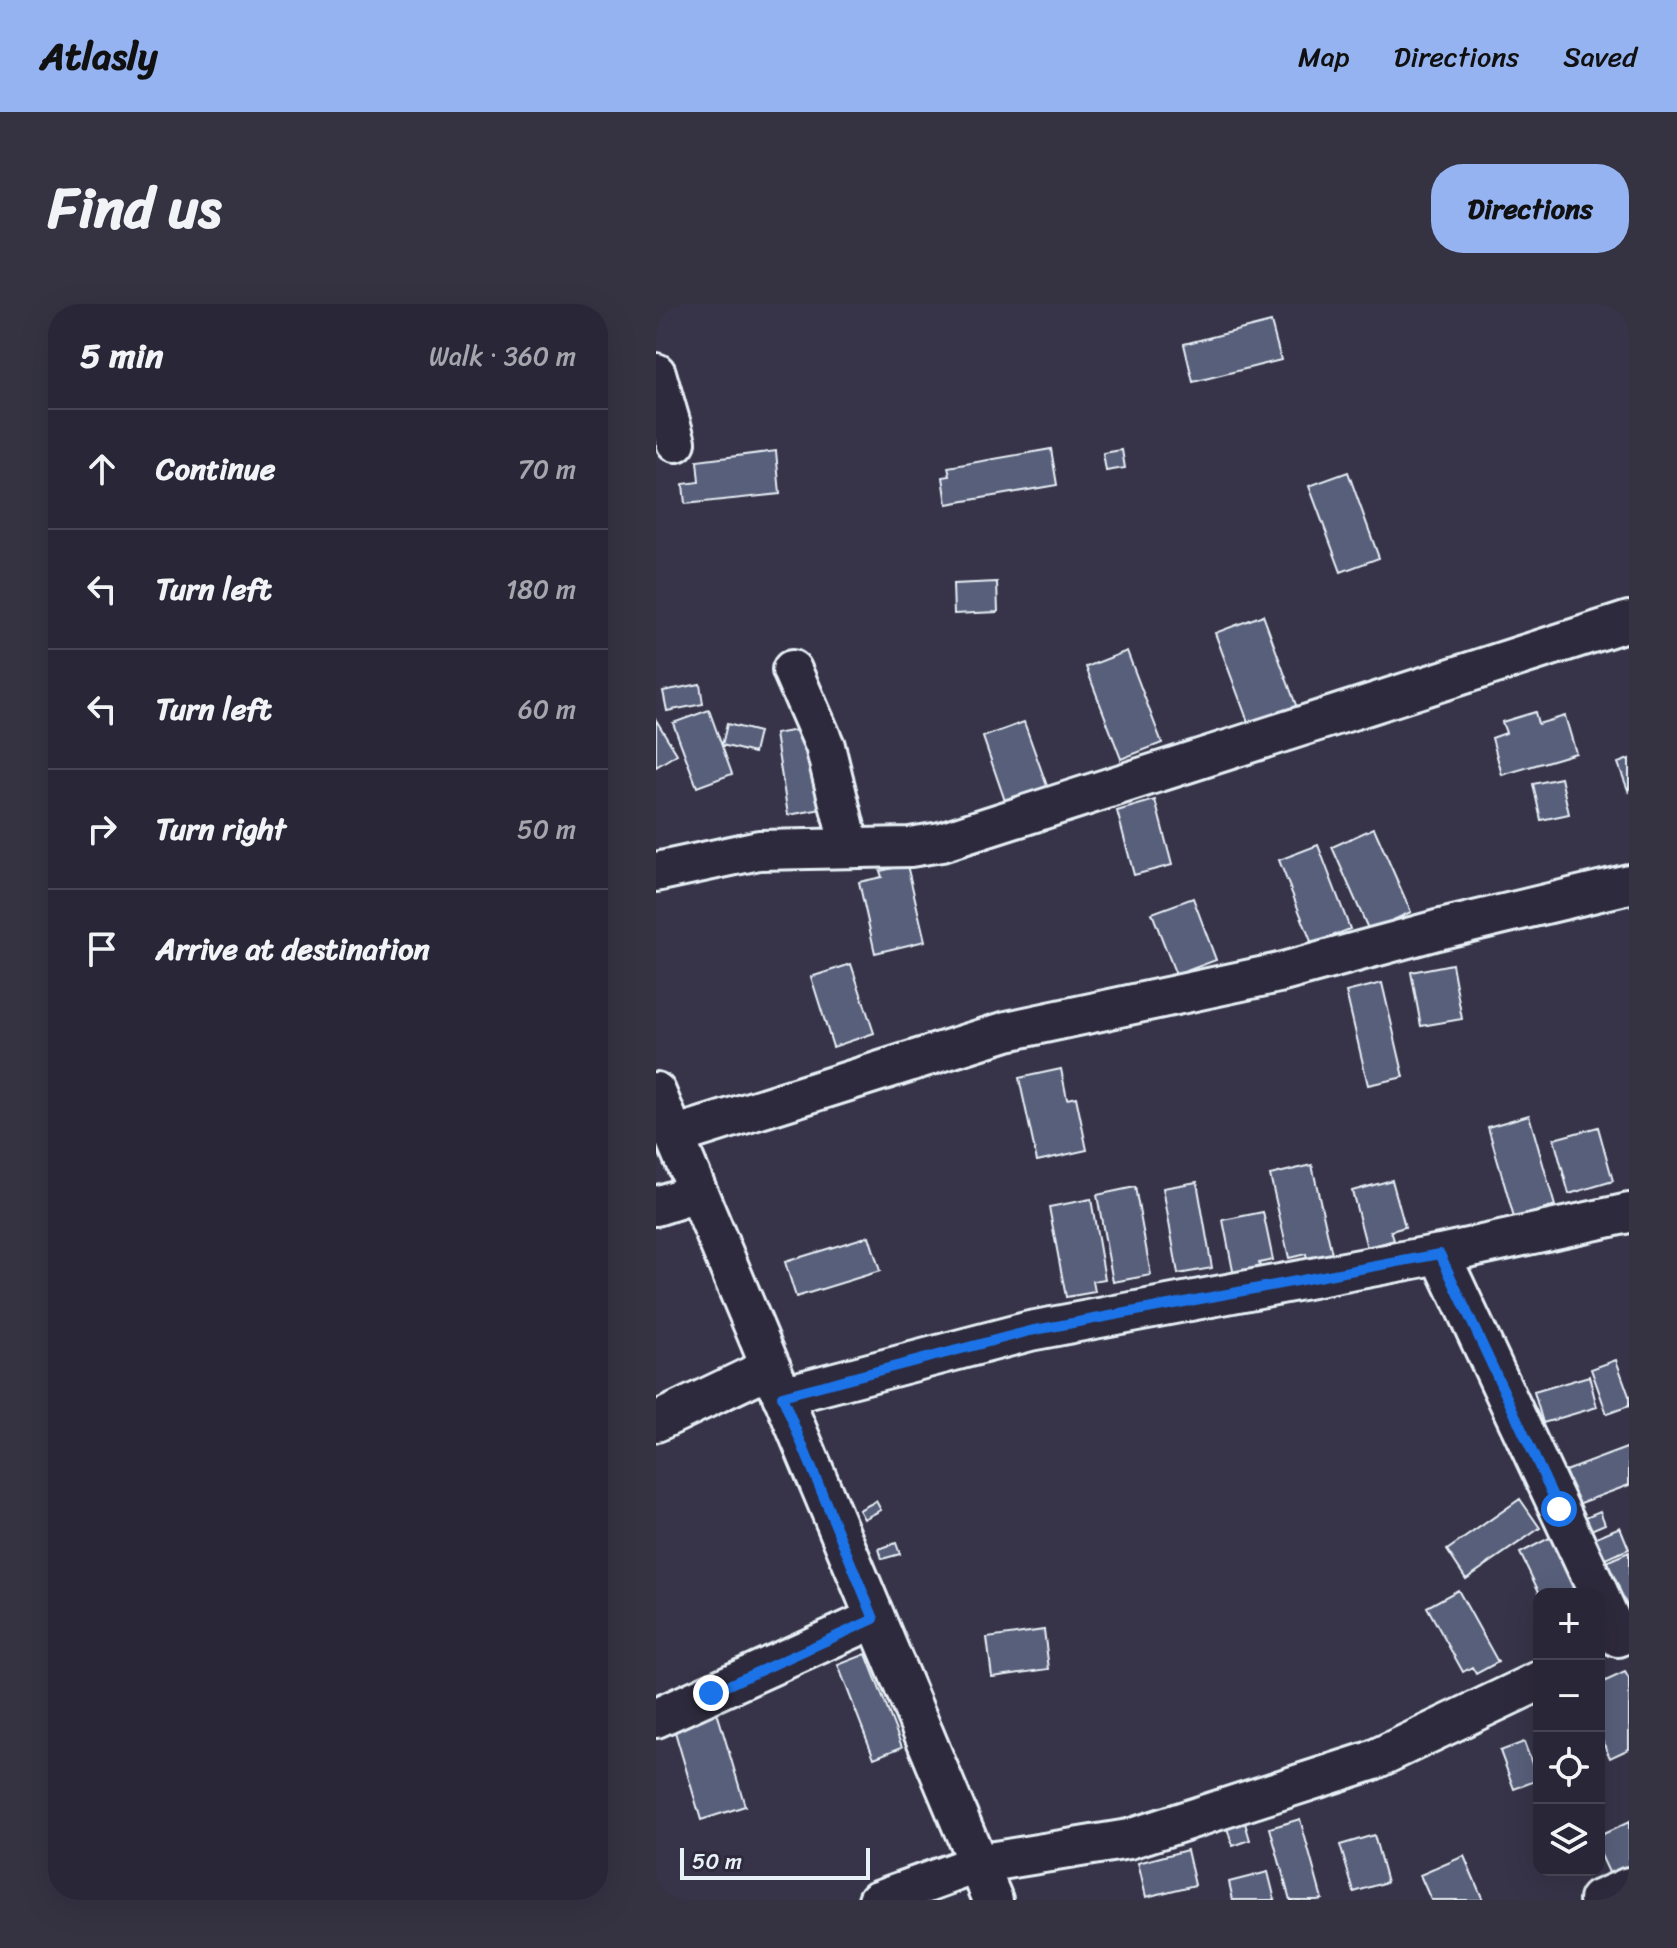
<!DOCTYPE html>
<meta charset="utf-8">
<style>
:root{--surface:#292737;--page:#353342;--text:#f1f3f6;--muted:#a5a5ad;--line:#454452;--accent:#95b2f1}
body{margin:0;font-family:Sriracha,sans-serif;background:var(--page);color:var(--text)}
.controls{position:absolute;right:24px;bottom:24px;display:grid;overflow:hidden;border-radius:16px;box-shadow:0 8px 32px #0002}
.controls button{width:72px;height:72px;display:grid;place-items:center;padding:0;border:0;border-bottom:2px solid var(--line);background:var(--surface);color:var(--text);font:40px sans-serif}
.scale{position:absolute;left:24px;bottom:20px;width:190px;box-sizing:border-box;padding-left:8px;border:4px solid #e8f1f8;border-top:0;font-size:22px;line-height:28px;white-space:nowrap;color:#e8f1f8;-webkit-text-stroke:6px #2f2a3d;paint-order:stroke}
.stop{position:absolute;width:24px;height:24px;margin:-18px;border:6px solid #1a73e8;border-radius:50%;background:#fff}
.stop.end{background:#1a73e8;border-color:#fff;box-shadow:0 2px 8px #0008}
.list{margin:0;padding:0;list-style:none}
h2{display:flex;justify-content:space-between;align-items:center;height:104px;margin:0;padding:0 32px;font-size:34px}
h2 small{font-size:26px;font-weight:400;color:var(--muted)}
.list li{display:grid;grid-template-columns:52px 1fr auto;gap:24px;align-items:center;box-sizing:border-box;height:120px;padding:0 32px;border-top:2px solid var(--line)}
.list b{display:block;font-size:30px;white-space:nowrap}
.list em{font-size:26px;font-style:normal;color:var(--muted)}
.icon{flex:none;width:44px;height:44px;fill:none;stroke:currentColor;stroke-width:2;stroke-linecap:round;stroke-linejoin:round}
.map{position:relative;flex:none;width:973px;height:1596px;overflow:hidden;border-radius:32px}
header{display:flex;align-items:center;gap:48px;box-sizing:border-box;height:112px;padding:0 40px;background:var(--accent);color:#111}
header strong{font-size:38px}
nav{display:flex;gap:44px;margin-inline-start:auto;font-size:28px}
.intro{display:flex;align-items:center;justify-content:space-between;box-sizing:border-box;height:192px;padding:0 48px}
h1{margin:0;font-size:56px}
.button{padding:20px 36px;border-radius:32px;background:var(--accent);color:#111;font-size:28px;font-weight:700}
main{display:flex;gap:48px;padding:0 48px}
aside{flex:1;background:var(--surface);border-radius:32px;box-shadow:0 8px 32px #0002}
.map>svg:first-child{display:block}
.building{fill:#585e7a;stroke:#e8f1f8;stroke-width:2}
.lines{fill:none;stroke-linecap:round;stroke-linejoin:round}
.minor-casing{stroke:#e8f1f8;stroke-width:44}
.minor{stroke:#2f2a3d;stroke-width:38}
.route{stroke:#1a73e8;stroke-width:10}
</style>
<header>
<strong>Atlasly</strong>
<nav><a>Map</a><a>Directions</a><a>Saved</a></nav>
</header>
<div class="intro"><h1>Find us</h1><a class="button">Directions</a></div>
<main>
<aside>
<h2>5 min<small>Walk · 360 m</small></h2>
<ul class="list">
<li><svg class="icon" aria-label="ahead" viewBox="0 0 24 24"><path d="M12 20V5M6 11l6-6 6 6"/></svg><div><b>Continue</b></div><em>70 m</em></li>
<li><svg class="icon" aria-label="left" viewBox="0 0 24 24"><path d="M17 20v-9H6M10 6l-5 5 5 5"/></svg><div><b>Turn left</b></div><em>180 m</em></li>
<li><svg class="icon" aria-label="left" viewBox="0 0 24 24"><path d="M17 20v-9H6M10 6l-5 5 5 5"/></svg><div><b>Turn left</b></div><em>60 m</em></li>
<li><svg class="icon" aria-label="right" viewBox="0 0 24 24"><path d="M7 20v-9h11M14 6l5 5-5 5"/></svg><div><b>Turn right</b></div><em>50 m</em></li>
<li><svg class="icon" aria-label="arrive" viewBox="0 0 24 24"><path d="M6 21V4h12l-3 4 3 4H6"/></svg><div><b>Arrive at destination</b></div></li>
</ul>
</aside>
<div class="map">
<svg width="973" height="1596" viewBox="0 0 973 1596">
<rect width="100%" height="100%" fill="#373449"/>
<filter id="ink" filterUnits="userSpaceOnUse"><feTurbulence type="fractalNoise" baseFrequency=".0125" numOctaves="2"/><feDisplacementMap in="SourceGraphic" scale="16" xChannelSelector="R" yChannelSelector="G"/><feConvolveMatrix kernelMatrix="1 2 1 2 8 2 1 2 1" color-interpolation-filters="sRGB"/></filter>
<g filter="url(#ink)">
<path class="building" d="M 615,18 L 625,56 L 537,78 L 528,40 Z
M 395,145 L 401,181 L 291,200 L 287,173 L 294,172 L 292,163 Z
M 466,146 L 469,164 L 450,167 L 447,149 Z
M 120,147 L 124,190 L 29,200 L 27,180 L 43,178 L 41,157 Z
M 692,168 L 723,254 L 685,268 L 653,182 Z
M 341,278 L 342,308 L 298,310 L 297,280 Z
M 607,311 L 641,404 L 595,426 L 559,329 Z
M 471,347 L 506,439 L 465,455 L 430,363 Z
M 44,380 L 47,400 L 11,407 L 7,387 Z
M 53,406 L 76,470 L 41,483 L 17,419 Z
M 879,408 L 882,420 L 909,412 L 920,449 L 846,471 L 836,434 L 850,429 L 846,418 Z
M 0,416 L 21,450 L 0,463 Z
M 368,418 L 391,482 L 349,497 L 327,433 Z
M 71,420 L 103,428 L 98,449 L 66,441 Z
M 152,424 L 166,505 L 132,511 L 119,430 Z
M 973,455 L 973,489 L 962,459 Z
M 905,474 L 913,510 L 885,516 L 877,480 Z
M 499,496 L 516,561 L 478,571 L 461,507 Z
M 718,524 L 755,608 L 713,627 L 676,543 Z
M 662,541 L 694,625 L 656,640 L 623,556 Z
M 251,561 L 269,637 L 219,649 L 203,578 L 226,573 L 224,567 Z
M 537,594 L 560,656 L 520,671 L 496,609 Z
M 195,660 L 218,729 L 177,743 L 155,673 Z
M 796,660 L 806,715 L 765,722 L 755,668 Z
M 726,679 L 748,773 L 712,781 L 690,688 Z
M 405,765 L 411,795 L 420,793 L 431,846 L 381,857 L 363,774 Z
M 873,811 L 899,902 L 858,914 L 832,823 Z
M 942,823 L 957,877 L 913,890 L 898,835 Z
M 656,861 L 676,950 L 651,955 L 650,950 L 633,954 L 614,871 Z
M 736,876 L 749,923 L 735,927 L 738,936 L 711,944 L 696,887 Z
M 541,878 L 556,964 L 522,970 L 507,884 Z
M 479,883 L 495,971 L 457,978 L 441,891 Z
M 435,895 L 449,975 L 437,977 L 439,988 L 410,993 L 393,903 Z
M 607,908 L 617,956 L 603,959 L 605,966 L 578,972 L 567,916 Z
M 213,932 L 224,967 L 140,993 L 129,958 Z
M 960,1056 L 973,1092 L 973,1102 L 951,1110 L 935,1065 Z
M 933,1072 L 941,1103 L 887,1119 L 878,1088 Z
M 973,1143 L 973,1181 L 922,1200 L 909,1167 Z
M 864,1195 L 884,1224 L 810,1275 L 791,1246 Z
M 220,1197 L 225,1206 L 208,1215 L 203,1206 Z
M 944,1207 L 949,1220 L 921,1232 L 915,1219 Z
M 964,1223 L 973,1245 L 935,1261 L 926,1239 Z
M 899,1231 L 937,1290 L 884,1290 L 864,1249 Z
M 240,1239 L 244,1250 L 226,1255 L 223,1245 Z
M 973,1248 L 973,1302 L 962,1307 L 943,1261 Z
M 802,1286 L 842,1358 L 820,1370 L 816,1363 L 807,1368 L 771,1303 Z
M 388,1326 L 393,1365 L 336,1373 L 331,1334 Z
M 210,1350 L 246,1443 L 218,1454 L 182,1361 Z
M 969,1368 L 973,1375 L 973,1445 L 954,1454 L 943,1429 L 943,1380 Z
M 61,1408 L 89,1502 L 45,1516 L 17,1421 Z
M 868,1438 L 882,1476 L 858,1485 L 844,1447 Z
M 587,1512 L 594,1536 L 577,1542 L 569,1518 Z
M 644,1515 L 666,1595 L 661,1596 L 634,1596 L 614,1524 Z
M 973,1518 L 973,1567 L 956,1575 L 943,1547 L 943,1532 Z
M 718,1531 L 731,1578 L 698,1588 L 684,1541 Z
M 531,1546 L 539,1581 L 490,1593 L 482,1559 Z
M 808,1552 L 827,1596 L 775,1596 L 764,1571 Z
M 612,1568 L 619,1596 L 577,1596 L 573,1578 Z"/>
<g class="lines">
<g class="minor-casing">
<path id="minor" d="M 0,69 L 20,138
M 136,366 L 169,442 L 194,544
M 0,568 L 103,546 L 254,543 L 285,538 L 973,317
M 0,788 L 337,1596
M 18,832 L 351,727 L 623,669 L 781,626 L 973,580
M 0,902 L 41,889
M 784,950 L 943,1290
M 126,1092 L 374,1027 L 784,950 L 973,909
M 0,1118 L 115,1063
M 943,1291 L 962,1333
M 0,1414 L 218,1315
M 222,1596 L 321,1560 L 473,1535 L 715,1457 L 883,1377
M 943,1596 L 973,1583"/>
</g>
<use href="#minor" class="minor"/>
</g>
</g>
<g class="lines" filter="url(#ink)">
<path class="route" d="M 55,1389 L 218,1315 L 126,1092 L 374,1027 L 784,950 L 903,1205"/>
</g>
</svg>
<div class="controls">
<button>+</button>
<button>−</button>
<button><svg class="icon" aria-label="locate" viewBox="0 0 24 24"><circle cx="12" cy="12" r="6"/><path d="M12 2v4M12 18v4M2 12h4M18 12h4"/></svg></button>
<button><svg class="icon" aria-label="layers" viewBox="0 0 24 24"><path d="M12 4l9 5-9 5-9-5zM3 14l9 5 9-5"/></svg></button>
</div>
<div class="scale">50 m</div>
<div class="stop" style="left:903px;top:1205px"></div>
<div class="stop end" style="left:55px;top:1389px"></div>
</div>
</main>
